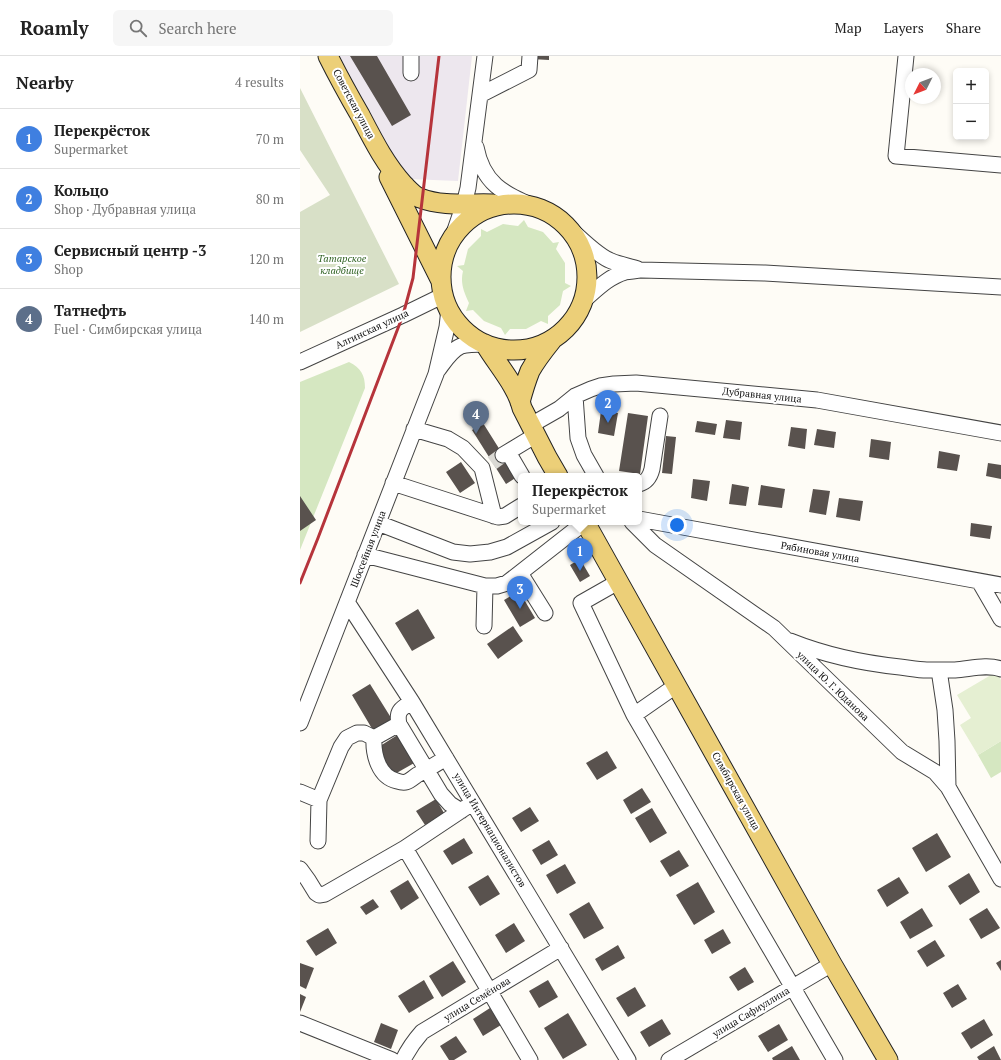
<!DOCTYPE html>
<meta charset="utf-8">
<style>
:root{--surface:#fff;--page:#f6f6f6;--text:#222;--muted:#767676;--line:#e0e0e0;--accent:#b6343b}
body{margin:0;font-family:"PT Serif",serif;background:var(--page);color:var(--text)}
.controls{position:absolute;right:12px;top:12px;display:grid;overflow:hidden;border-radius:6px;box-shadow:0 2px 6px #0003}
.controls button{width:36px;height:36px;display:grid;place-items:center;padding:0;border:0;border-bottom:1px solid var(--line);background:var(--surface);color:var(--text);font:20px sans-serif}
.compass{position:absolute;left:605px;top:12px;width:36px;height:36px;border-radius:50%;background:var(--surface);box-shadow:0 2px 6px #0003;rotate:228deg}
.you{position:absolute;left:377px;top:469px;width:14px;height:14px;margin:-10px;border:3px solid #fff;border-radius:50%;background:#1a73e8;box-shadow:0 0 0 6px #1a73e833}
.badge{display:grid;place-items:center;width:26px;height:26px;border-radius:50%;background:var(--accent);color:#fff;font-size:13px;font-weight:700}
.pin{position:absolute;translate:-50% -33px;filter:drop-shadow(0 1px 2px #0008)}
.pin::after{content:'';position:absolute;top:21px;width:14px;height:12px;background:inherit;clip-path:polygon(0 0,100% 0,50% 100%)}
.popup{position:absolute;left:218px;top:417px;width:124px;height:52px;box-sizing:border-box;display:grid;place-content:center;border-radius:6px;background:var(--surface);filter:drop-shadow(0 1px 3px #0005);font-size:13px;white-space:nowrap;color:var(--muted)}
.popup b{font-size:15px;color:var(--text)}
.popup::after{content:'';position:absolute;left:50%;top:100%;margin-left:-8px;border:8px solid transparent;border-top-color:var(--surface)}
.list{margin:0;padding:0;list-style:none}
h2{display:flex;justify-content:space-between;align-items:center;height:52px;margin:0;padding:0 16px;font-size:17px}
h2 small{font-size:13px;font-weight:400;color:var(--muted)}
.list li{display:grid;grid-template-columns:26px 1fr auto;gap:12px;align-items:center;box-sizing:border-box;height:60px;padding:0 16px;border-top:1px solid var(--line)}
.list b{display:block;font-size:15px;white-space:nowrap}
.list p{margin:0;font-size:13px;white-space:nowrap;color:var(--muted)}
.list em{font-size:13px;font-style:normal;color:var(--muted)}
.icon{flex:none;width:22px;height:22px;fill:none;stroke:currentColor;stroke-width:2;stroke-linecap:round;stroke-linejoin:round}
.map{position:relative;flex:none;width:701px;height:1004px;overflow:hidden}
header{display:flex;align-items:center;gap:24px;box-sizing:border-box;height:56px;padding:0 20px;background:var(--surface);border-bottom:1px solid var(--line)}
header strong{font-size:19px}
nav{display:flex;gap:22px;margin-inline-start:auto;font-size:14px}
.search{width:280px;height:36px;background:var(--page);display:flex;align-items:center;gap:10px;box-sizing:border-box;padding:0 14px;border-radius:6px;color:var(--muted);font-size:15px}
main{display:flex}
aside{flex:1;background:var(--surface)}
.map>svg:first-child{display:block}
.industrial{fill:#ede7ee}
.green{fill:#d5e7c1}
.cemetery{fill:#d8e0c7}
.pitch{fill:#e5efd2}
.building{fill:#59524e}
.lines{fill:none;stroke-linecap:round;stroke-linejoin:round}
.minor-tunnel{stroke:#dad9d4;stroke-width:15;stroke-dasharray:15 8;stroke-linecap:butt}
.minor-casing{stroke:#444;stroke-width:17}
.major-casing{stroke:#222;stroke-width:21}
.minor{stroke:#fff;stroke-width:15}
.major{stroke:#eccf78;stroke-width:19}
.rail{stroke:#b6343b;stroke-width:3}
.labels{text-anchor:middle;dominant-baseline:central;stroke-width:4;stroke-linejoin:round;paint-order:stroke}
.street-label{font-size:10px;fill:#111;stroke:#fff}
.park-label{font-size:10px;font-style:italic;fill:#336426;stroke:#fff}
</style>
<header>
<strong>Roamly</strong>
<div class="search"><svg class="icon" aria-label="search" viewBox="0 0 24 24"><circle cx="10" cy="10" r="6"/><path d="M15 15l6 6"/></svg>Search here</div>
<nav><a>Map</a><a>Layers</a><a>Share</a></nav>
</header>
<main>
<aside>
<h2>Nearby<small>4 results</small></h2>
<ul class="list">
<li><span class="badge" style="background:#3f7fe0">1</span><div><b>Перекрёсток</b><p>Supermarket</p></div><em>70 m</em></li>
<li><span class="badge" style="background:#3f7fe0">2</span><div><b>Кольцо</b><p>Shop · Дубравная улица</p></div><em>80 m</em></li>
<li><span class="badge" style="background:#3f7fe0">3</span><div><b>Сервисный центр -3</b><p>Shop</p></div><em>120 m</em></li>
<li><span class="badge" style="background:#5c6f8a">4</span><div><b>Татнефть</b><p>Fuel · Симбирская улица</p></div><em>140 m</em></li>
</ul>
</aside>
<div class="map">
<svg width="701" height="1004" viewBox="0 0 701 1004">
<rect width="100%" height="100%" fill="#fefcf6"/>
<path class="industrial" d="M 38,0 L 172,0 L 158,125 L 109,123 L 89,93 Z"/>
<path class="green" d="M 224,164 L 228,171 L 243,176 L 253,187 L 259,186 L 256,193 L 265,207 L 265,227 L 271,230 L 263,235 L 260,249 L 248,260 L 248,268 L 241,265 L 226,273 L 210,273 L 205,279 L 201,272 L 184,265 L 173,254 L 166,255 L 169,247 C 164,236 160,227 163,215 L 157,210 L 164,209 L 168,193 L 181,180 L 181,173 L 187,176 L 203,168 L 218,170 Z
M 49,306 C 61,312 65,319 65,332 L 0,494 L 0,326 Z
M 701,685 L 701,716 L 691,722 L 678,699 Z"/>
<path class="cemetery" d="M 0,32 L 99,228 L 0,276 L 0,156 L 30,139 L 0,94 Z"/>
<path class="pitch" d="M 696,616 L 701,624 L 701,685 L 678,699 L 660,669 L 671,662 L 657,639 Z"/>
<path class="building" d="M 50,0 L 77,0 L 111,59 L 92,70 Z
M 231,0 L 249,0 L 249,4 L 231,3 Z
M 301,355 L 318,357 L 314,380 L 298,377 Z
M 328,357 L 348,360 L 340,418 L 319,415 Z
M 426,364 L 442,366 L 440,384 L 423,382 Z
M 397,365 L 417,368 L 415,379 L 395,376 Z
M 183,367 L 217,421 L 206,428 L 172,374 Z
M 491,371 L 507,373 L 505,393 L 488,390 Z
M 517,373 L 536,376 L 534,392 L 514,389 Z
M 366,380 L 376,381 L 372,418 L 362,417 Z
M 571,383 L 591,386 L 589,404 L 569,401 Z
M 639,395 L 660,399 L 657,415 L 637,412 Z
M 161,406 L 175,427 L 160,437 L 146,416 Z
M 688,407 L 701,409 L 701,423 L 686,420 Z
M 393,423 L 410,425 L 407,445 L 391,442 Z
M 432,428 L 449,431 L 446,450 L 429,448 Z
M 461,429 L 485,433 L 482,452 L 458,449 Z
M 513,433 L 530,435 L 526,459 L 509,456 Z
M 0,440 L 16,464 L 0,475 Z
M 539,442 L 563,445 L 560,465 L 536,461 Z
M 671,467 L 692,470 L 690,483 L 670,480 Z
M 280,503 L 290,520 L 280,526 L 270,509 Z
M 219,535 L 235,562 L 220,571 L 204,544 Z
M 118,553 L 135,582 L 112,595 L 95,567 Z
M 213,570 L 223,585 L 198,603 L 187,588 Z
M 70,628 L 93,665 L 74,676 L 52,639 Z
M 99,678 L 116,706 L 93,719 L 77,692 Z
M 307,695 L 317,712 L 297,724 L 286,707 Z
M 342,732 L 351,746 L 331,758 L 323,744 Z
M 136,743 L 144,757 L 125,769 L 116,755 Z
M 230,751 L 239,765 L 221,776 L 212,762 Z
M 352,752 L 367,777 L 350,787 L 335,762 Z
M 637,777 L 651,801 L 626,816 L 612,792 Z
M 164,782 L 173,797 L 152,809 L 143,795 Z
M 249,784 L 258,799 L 241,809 L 232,794 Z
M 379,794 L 389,810 L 370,821 L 360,805 Z
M 265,808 L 276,827 L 257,838 L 246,819 Z
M 669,817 L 680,836 L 660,849 L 648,830 Z
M 188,819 L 200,838 L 180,850 L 168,831 Z
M 599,821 L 609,837 L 587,851 L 577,834 Z
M 108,824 L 119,842 L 101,854 L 90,835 Z
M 398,826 L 415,856 L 394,869 L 376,839 Z
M 73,843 L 79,851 L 66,859 L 60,851 Z
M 289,846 L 304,872 L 284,883 L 269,858 Z
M 622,852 L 633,870 L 610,883 L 600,866 Z
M 687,852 L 700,872 L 681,883 L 669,863 Z
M 214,867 L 225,885 L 206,897 L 195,879 Z
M 28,872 L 37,887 L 16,900 L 6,885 Z
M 423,873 L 431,887 L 412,898 L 404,884 Z
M 635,884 L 645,900 L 627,911 L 617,895 Z
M 318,889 L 325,902 L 302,915 L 295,903 Z
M 701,904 L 701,915 L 696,907 Z
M 153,905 L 166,926 L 142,941 L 129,920 Z
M 0,907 L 14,912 L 6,933 L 0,930 Z
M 445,911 L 454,926 L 438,935 L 429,921 Z
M 124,924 L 134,942 L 109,957 L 98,940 Z
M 248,924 L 258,941 L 239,952 L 229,935 Z
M 658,928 L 667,943 L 652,952 L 643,937 Z
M 335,931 L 346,950 L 328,961 L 316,942 Z
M 0,938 L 6,941 L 0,956 Z
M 190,952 L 201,969 L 183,980 L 173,963 Z
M 268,957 L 287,989 L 263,1003 L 244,972 Z
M 362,963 L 371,978 L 349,991 L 340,976 Z
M 684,963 L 693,979 L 671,993 L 661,977 Z
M 81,967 L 98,974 L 91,993 L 74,986 Z
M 479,968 L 488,984 L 468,996 L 458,980 Z
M 156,980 L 167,996 L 154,1004 L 149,1004 L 140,990 Z
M 492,990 L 500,1004 L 473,1004 L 472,1002 Z
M 694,990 L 701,1004 L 679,1004 L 677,1001 Z"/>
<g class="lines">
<path class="minor-tunnel" d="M 192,407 L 203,399"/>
<g class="minor-casing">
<path id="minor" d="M 111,0 L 111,17
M 606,0 L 596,100 L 701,109
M 180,39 L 229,14 L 230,0
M 176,91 C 183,128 203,137 235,151
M 263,166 C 275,177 294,197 309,204 C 317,208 329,210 338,213
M 153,180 L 164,148 L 168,132 L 185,0
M 283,245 C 296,234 308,221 325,216 C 330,215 336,215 341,214 L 465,217 L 701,231
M 0,306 L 103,259 L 144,239
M 138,314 C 144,306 151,294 161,290 C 168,288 177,288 185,288
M 275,340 L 278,382 L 284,399 L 296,420
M 231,369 L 259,353 L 275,340 L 291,333 L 300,330 L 314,328 L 336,327 L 517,344 L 701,377
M 114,373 L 148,383 L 163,392 L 182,412 L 194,460
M 208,396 L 222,420
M 203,399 L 236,379
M 93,427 L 198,461 L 205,460 L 221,450
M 339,428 C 347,426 350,421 352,413 L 360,360
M 339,463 L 701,529
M 332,466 L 355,489 L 474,572 L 602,696 L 635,716 L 648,731 L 701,823
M 78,467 L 153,496 L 170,498 L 190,496 L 207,491 L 252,466
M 65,499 L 185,530 L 197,530 L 207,527 L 285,466
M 220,517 L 245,557
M 679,525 L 701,563
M 318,526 L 281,547 L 334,659 L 535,1004
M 47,546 L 112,646 L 328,1004
M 184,570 L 185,530
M 490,585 C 525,599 562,607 600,611 C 609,612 618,614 627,614 C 637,614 646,614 655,614 C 670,613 687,608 701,613
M 639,614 L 645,654 L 647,685 L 648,731
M 334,659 L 377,629
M 0,667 L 136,318 L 147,271 L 149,253
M 99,668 C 96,654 102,652 112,646
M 146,702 C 136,708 127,714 117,719 C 114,721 110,725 106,726 C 103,727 100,726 97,725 C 79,721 73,699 74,682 L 99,668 L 141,738 L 150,748 L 161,755
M 0,736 L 19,744 L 18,785
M 19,744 L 41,691 L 47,682 L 57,677 L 64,677 L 74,682
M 105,792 L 230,1004
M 0,813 L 8,824 L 16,837 L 19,839 L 25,838 L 105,792 L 168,750
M 0,967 L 92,1004
M 103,1004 C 108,994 114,985 122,976 L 261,892
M 369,1004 L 532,908"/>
</g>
<g class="major-casing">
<path id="major" d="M 28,0 C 38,20 49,40 60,59 C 73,84 85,108 104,129 C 109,134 114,140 120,142 C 143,151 170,147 193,148
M 89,121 L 141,225
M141 221a73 73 0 1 1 146 0a73 73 0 1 1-146 0Z
M 185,288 C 196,307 217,330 222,352 L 247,401 L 258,420
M 220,346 C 223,335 226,325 230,315 C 236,304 244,294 252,284
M 285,466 L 532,908 L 588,1004"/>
</g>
<use href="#minor" class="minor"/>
<use href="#major" class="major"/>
<path class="rail" d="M 0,527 L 18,482 L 103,259 L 113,222 L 139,0"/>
</g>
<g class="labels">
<g class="street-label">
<text transform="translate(54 48) rotate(62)">Советская улица</text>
<text transform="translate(72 273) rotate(-25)">Алгинская улица</text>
<text transform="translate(462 339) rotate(6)">Дубравная улица</text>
<text transform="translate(68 493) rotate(-69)">Шоссейная улица</text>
<text transform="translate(520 496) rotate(10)">Рябиновая улица</text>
<text transform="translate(533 630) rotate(44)">улица Ю. Г. Юданова</text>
<text transform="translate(436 735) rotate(61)">Симбирская улица</text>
<text transform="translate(190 774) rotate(59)">улица Интернационалистов</text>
<text transform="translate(177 943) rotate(-31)">улица Семёнова</text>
<text transform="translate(451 956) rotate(-31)">улица Сафиуллина</text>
</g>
<g class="park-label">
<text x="42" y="202">Татарское<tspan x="42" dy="12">кладбище</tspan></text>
</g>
</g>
</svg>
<div class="controls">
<button>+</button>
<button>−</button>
</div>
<svg class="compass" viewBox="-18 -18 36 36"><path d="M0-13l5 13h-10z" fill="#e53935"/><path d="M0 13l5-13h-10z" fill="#767676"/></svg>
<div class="you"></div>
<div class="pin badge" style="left:280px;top:515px;background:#3f7fe0">1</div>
<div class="popup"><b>Перекрёсток</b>Supermarket</div>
<div class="pin badge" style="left:308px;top:367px;background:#3f7fe0">2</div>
<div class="pin badge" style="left:220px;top:553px;background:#3f7fe0">3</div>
<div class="pin badge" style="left:176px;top:378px;background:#5c6f8a">4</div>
</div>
</main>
